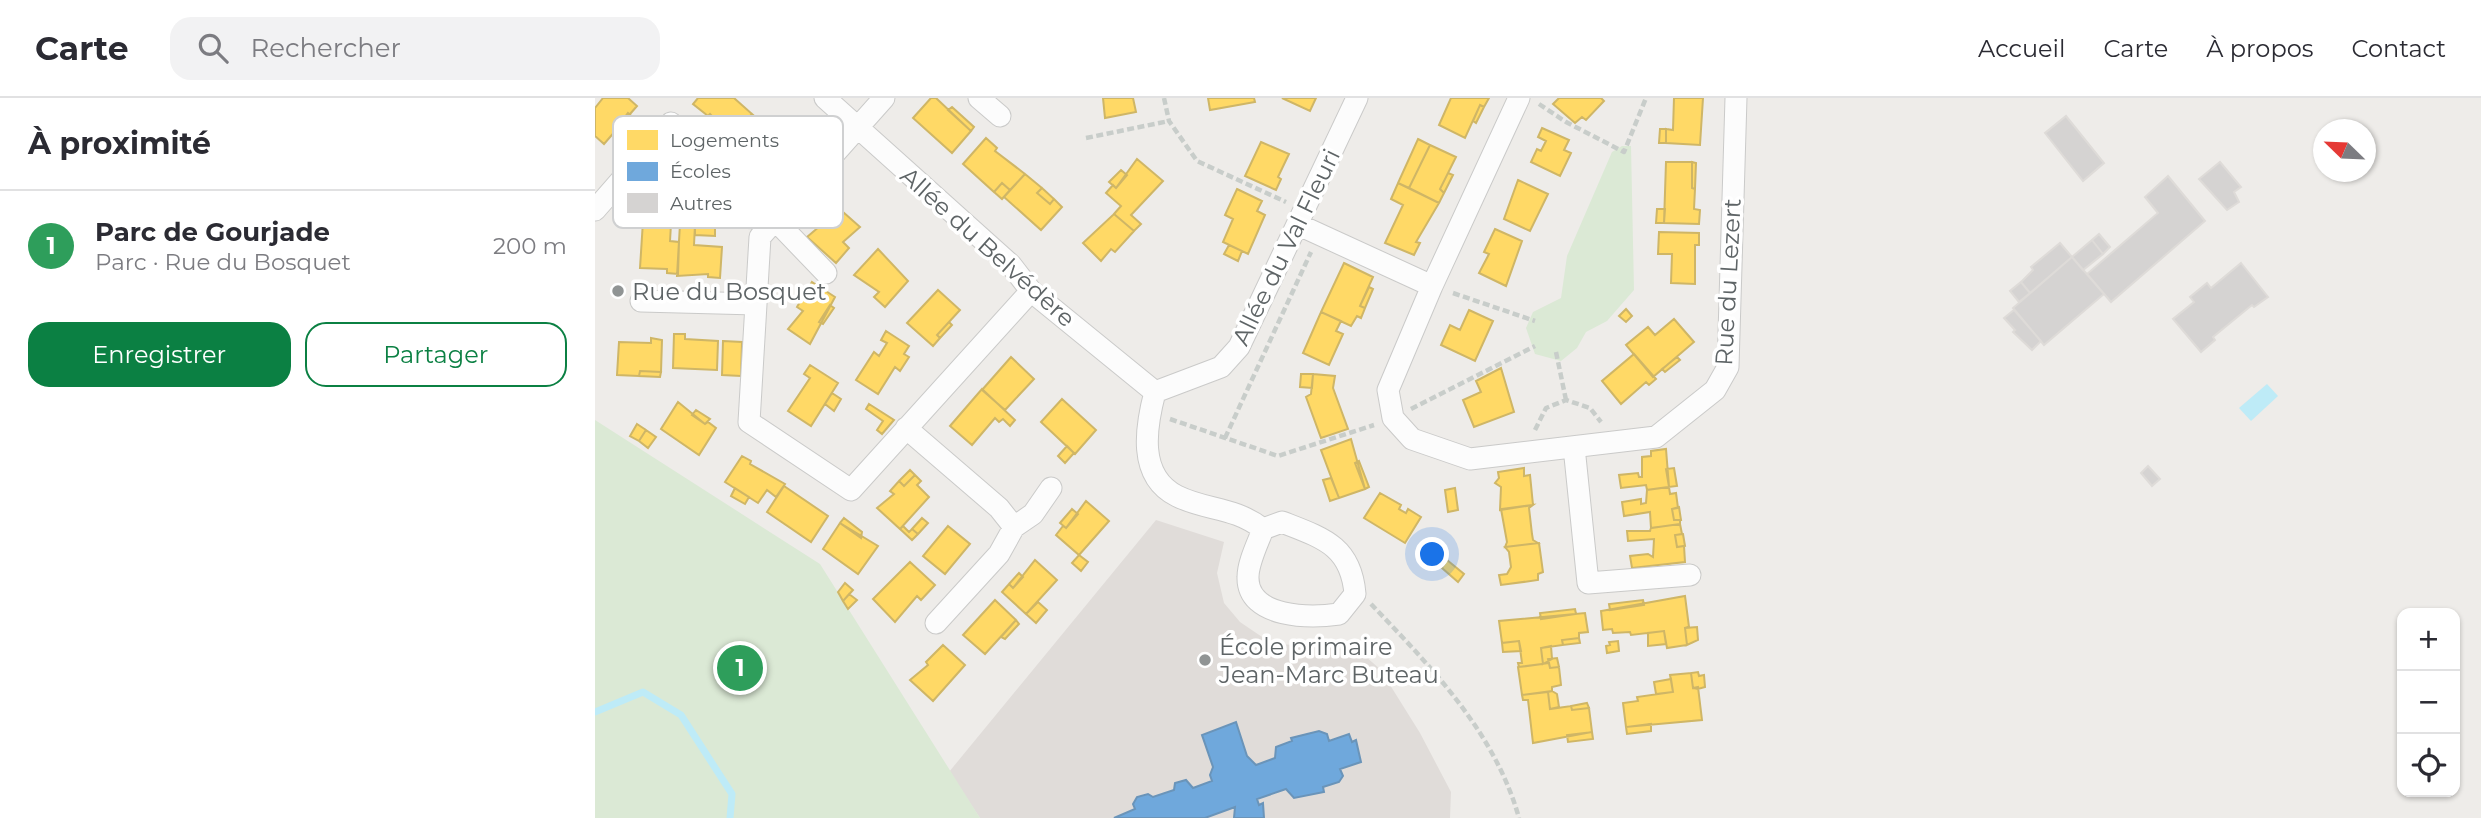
<!DOCTYPE html>
<html lang="fr">
<meta charset="utf-8">
<style>
:root{--surface:#fff;--page:#f2f2f3;--text:#2b2b33;--muted:#7c7c81;--line:#e1e1e2;--accent:#0b8043}
body{margin:0;font-family:Montserrat,sans-serif;background:var(--page);color:var(--text)}
.controls{position:absolute;right:21px;bottom:21px;display:grid;overflow:hidden;border-radius:14px;box-shadow:0 2px 5px #0004}
.controls button{width:63px;height:63px;display:grid;place-items:center;padding:0;border:0;border-bottom:2px solid var(--line);background:var(--surface);color:var(--text);font:35px sans-serif}
.compass{position:absolute;left:1718px;top:21px;width:63px;height:63px;border-radius:50%;background:var(--surface);box-shadow:0 2px 5px #0004;rotate:293deg}
.you{position:absolute;left:838px;top:457px;width:24px;height:24px;margin:-18px;border:5px solid #fff;border-radius:50%;background:#1a73e8;box-shadow:0 0 0 10px #1a73e833}
.badge{display:grid;place-items:center;width:46px;height:46px;border-radius:50%;background:var(--accent);color:#fff;font-size:23px;font-weight:700}
.pin{position:absolute;translate:-50% -50%;border:4px solid #fff;box-shadow:0 2px 7px #0006}
.list{margin:0;padding:0;list-style:none}
h2{display:flex;justify-content:space-between;align-items:center;height:91px;margin:0;padding:0 28px;font-size:30px}
h2 small{font-size:23px;font-weight:400;color:var(--muted)}
.list li{display:grid;grid-template-columns:46px 1fr auto;gap:21px;align-items:center;box-sizing:border-box;height:112px;padding:0 28px;border-top:2px solid var(--line)}
.list b{display:block;font-size:26px;white-space:nowrap}
.list p{margin:0;font-size:23px;white-space:nowrap;color:var(--muted)}
.list em{font-size:23px;font-style:normal;color:var(--muted)}
.actions{display:flex;gap:14px;padding:21px 28px}
.actions a{flex:1;padding:16px 0;border:2px solid var(--accent);border-radius:21px;text-align:center;font-size:24px;color:var(--accent)}
.actions .main{background:var(--accent);color:#fff}
.icon{flex:none;width:38px;height:38px;fill:none;stroke:currentColor;stroke-width:2;stroke-linecap:round;stroke-linejoin:round}
.map{position:relative;flex:none;width:1886px;height:720px;overflow:hidden}
header{display:flex;align-items:center;gap:42px;box-sizing:border-box;height:98px;padding:0 35px;background:var(--surface);border-bottom:2px solid var(--line)}
header strong{font-size:33px}
nav{display:flex;gap:38px;margin-inline-start:auto;font-size:24px}
.search{width:490px;height:63px;background:var(--page);display:flex;align-items:center;gap:18px;box-sizing:border-box;padding:0 24px;border-radius:21px;color:var(--muted);font-size:26px}
main{display:flex}
aside{flex:1;background:var(--surface)}
.map>svg:first-child{display:block}
.education{fill:#e0dcd9}
.green{fill:#dbe9d5}
.water{fill:#beebf7}
.homes{fill:#ffd966;stroke:#cfb666;stroke-width:2}
.schools{fill:#6fa8dc;stroke:#6a94b9;stroke-width:2}
.lines{fill:none;stroke-linecap:round;stroke-linejoin:round}
.stream{stroke:#beebf7;stroke-width:7}
.building{fill:#d5d3d2;stroke:#dedbd8;stroke-width:2}
.minor-casing{stroke:#cacac9;stroke-width:23}
.path{stroke:#c8cdca;stroke-width:4.5;stroke-dasharray:7 3.5;stroke-linecap:butt}
.minor{stroke:#fcfcfc;stroke-width:21}
.poi-dot{fill:#909494;stroke:#fff;stroke-width:2.5}
.labels{text-anchor:middle;dominant-baseline:central;stroke-width:7;stroke-linejoin:round;paint-order:stroke}
.street-label{font-size:24px;fill:#5e6466;stroke:#fff}
.poi-label{font-size:24px;fill:#5e6466;stroke:#fff;text-anchor:start}
.key{fill:#fff;stroke:#cfd0d1;stroke-width:2}
.key-label{font-size:19px;fill:#5e6466}
</style>
<header>
<strong>Carte</strong>
<div class="search"><svg class="icon" aria-label="search" viewBox="0 0 24 24"><circle cx="10" cy="10" r="6"/><path d="M15 15l6 6"/></svg>Rechercher</div>
<nav><a>Accueil</a><a>Carte</a><a>À propos</a><a>Contact</a></nav>
</header>
<main>
<aside>
<h2>À proximité<small></small></h2>
<ul class="list">
<li><span class="badge" style="background:#2e9e5b">1</span><div><b>Parc de Gourjade</b><p>Parc · Rue du Bosquet</p></div><em>200 m</em></li>
</ul>
<div class="actions"><a class="main">Enregistrer</a><a>Partager</a></div>
</aside>
<div class="map">
<svg width="1886" height="720" viewBox="0 0 1886 720">
<rect width="100%" height="100%" fill="#eeece9"/>
<path class="education" d="M 561,422 L 629,444 L 622,475 L 629,505 L 645,524 L 673,543 L 685,546 L 763,552 L 785,571 L 825,635 L 856,694 L 855,720 L 385,720 L 354,674 Z"/>
<path class="green" d="M 1027,48 L 1036,48 L 1039,192 L 1012,223 L 991,234 L 982,250 L 966,263 L 940,256 L 931,230 L 938,214 L 966,200 L 972,158 L 1017,54 Z
M 0,322 L 225,466 L 385,720 L 0,720 Z"/>
<path class="water" d="M 1672,286 L 1683,298 L 1656,323 L 1644,310 Z"/>
<path class="homes" d="M 8,0 L 33,0 L 42,8 L 9,46 L 0,38 L 0,10 Z
M 103,0 L 139,0 L 157,16 L 136,39 L 115,16 L 113,18 L 98,6 Z
M 336,0 L 341,0 L 376,33 L 357,55 L 318,20 Z
M 508,0 L 538,0 L 541,14 L 510,20 Z
M 613,0 L 659,0 L 660,4 L 615,12 Z
M 687,0 L 721,0 L 715,13 Z
M 856,0 L 894,0 L 889,9 L 885,7 L 870,40 L 844,27 Z
M 964,0 L 1006,0 L 1009,3 L 991,22 L 987,19 L 980,25 L 958,6 Z
M 1079,0 L 1108,0 L 1105,47 L 1071,45 L 1071,31 L 1078,32 Z
M 885,7 L 889,9 L 881,25 L 878,23 Z
M 357,9 L 379,29 L 376,33 L 353,12 Z
M 33,15 L 39,20 L 27,33 L 23,28 Z
M 157,16 L 195,50 L 177,71 L 162,57 L 159,60 L 136,40 Z
M 947,30 L 974,42 L 969,52 L 976,55 L 965,78 L 936,64 L 942,51 L 946,53 L 951,43 L 943,39 Z
M 1065,31 L 1071,31 L 1071,45 L 1064,45 Z
M 391,40 L 402,50 L 400,53 L 430,76 L 415,92 L 407,85 L 399,94 L 368,66 Z
M 823,41 L 835,47 L 814,90 L 803,85 Z
M 666,44 L 694,56 L 683,79 L 686,81 L 681,92 L 650,78 Z
M 835,47 L 861,59 L 845,91 L 849,95 L 844,105 L 814,90 Z
M 542,61 L 568,83 L 536,117 L 546,126 L 539,133 L 519,116 L 526,108 L 511,95 L 518,87 L 521,90 Z
M 1071,64 L 1097,64 L 1097,90 L 1100,91 L 1099,111 L 1105,112 L 1104,126 L 1069,125 Z
M 1097,64 L 1101,65 L 1100,91 L 1097,90 Z
M 526,72 L 532,77 L 521,90 L 514,84 Z
M 853,75 L 858,77 L 849,95 L 845,91 Z
M 430,76 L 447,90 L 442,95 L 455,106 L 459,101 L 467,109 L 446,132 L 409,99 Z
M 923,82 L 953,96 L 935,133 L 909,121 Z
M 407,85 L 415,92 L 407,101 L 399,94 Z
M 803,85 L 844,105 L 821,144 L 825,145 L 819,157 L 790,145 L 808,107 L 796,101 Z
M 447,90 L 459,101 L 455,106 L 442,95 Z
M 642,91 L 667,103 L 662,113 L 670,117 L 653,156 L 628,144 L 638,121 L 630,117 Z
M 239,106 L 265,129 L 248,144 L 254,150 L 241,165 L 212,139 L 225,128 L 222,125 Z
M 1062,111 L 1070,111 L 1069,125 L 1061,125 Z
M 519,116 L 539,133 L 520,154 L 516,151 L 506,163 L 488,145 Z
M 48,123 L 76,126 L 75,143 L 84,144 L 83,176 L 72,175 L 72,171 L 45,170 Z
M 85,126 L 100,127 L 99,147 L 127,149 L 125,180 L 113,179 L 113,176 L 82,178 Z
M 100,127 L 120,128 L 120,138 L 100,137 Z
M 900,131 L 927,143 L 911,188 L 884,175 L 894,156 L 889,154 Z
M 1064,134 L 1104,135 L 1104,147 L 1100,147 L 1100,186 L 1076,185 L 1077,156 L 1063,156 Z
M 634,147 L 647,153 L 643,163 L 629,156 Z
M 283,151 L 313,183 L 290,209 L 279,199 L 284,194 L 259,177 Z
M 749,165 L 778,179 L 765,208 L 770,210 L 766,220 L 762,218 L 756,228 L 726,214 Z
M 217,184 L 240,199 L 215,246 L 193,231 L 208,213 L 202,209 Z
M 774,189 L 778,191 L 770,210 L 765,208 Z
M 343,192 L 365,212 L 342,237 L 345,240 L 338,248 L 312,225 Z
M 235,207 L 239,210 L 228,226 L 224,224 Z
M 1031,211 L 1037,218 L 1031,224 L 1024,218 Z
M 874,212 L 898,223 L 880,263 L 846,247 L 855,227 L 865,232 Z
M 726,214 L 746,223 L 741,233 L 748,236 L 734,267 L 708,255 Z
M 1079,221 L 1099,244 L 1058,279 L 1031,247 L 1053,229 L 1060,237 Z
M 354,224 L 357,227 L 345,240 L 342,237 Z
M 291,233 L 314,248 L 309,256 L 314,259 L 305,273 L 300,269 L 283,296 L 261,282 L 279,254 L 284,258 L 292,245 L 286,242 Z
M 79,236 L 90,236 L 90,241 L 123,243 L 122,272 L 78,270 Z
M 56,240 L 67,242 L 66,274 L 45,273 L 44,278 L 22,277 L 24,244 L 56,245 Z
M 128,243 L 147,244 L 146,278 L 127,277 Z
M 1039,256 L 1061,281 L 1054,287 L 1051,284 L 1026,306 L 1007,283 Z
M 416,259 L 439,281 L 410,312 L 387,292 Z
M 1082,259 L 1085,262 L 1070,274 L 1067,271 Z
M 215,267 L 243,285 L 216,328 L 193,313 L 215,280 L 209,276 Z
M 906,270 L 919,314 L 879,329 L 868,302 L 886,294 L 881,283 Z
M 45,273 L 66,274 L 65,279 L 44,278 Z
M 706,276 L 718,276 L 717,290 L 705,289 Z
M 718,276 L 740,278 L 738,290 L 753,331 L 726,340 L 711,299 L 716,296 Z
M 387,291 L 420,322 L 415,328 L 408,321 L 404,324 L 400,320 L 377,347 L 355,328 Z
M 237,295 L 246,301 L 239,313 L 230,306 Z
M 467,301 L 501,332 L 480,356 L 446,324 Z
M 83,304 L 110,326 L 113,324 L 121,330 L 104,357 L 66,331 Z
M 274,306 L 299,322 L 287,336 L 282,332 L 288,323 L 271,311 Z
M 101,312 L 115,321 L 110,326 L 97,317 Z
M 42,326 L 51,332 L 44,343 L 35,338 Z
M 51,332 L 61,339 L 53,350 L 44,343 Z
M 756,341 L 770,391 L 744,400 L 726,352 Z
M 472,348 L 479,355 L 470,365 L 463,358 Z
M 1071,351 L 1074,389 L 1052,392 L 1051,387 L 1026,390 L 1024,377 L 1043,375 L 1044,379 L 1047,379 L 1047,359 L 1056,358 L 1056,353 Z
M 147,358 L 156,363 L 155,366 L 190,386 L 181,399 L 172,392 L 163,405 L 130,384 Z
M 764,363 L 774,389 L 770,391 L 760,365 Z
M 929,370 L 929,378 L 935,377 L 938,407 L 905,412 L 906,389 L 900,385 L 904,380 L 903,374 Z
M 1079,370 L 1082,388 L 1074,389 L 1071,371 Z
M 315,372 L 320,377 L 309,388 L 304,383 Z
M 320,377 L 326,383 L 322,387 L 334,399 L 305,431 L 282,410 L 299,396 L 295,393 L 304,383 L 309,388 Z
M 736,380 L 744,400 L 735,403 L 728,382 Z
M 189,388 L 233,418 L 216,444 L 172,414 Z
M 1074,389 L 1075,396 L 1081,395 L 1083,410 L 1077,411 L 1079,422 L 1085,422 L 1085,426 L 1056,430 L 1055,414 L 1029,418 L 1027,404 L 1046,401 L 1046,406 L 1051,405 L 1052,392 Z
M 140,390 L 154,399 L 150,406 L 136,398 Z
M 860,390 L 863,412 L 853,414 L 850,392 Z
M 785,395 L 806,407 L 804,411 L 811,415 L 813,411 L 826,419 L 810,445 L 769,420 Z
M 491,403 L 514,423 L 484,457 L 461,437 L 468,428 L 471,430 Z
M 938,407 L 934,410 L 937,436 L 938,442 L 943,445 L 910,449 L 912,444 L 906,411 Z
M 1084,409 L 1086,422 L 1079,422 L 1077,411 Z
M 477,411 L 483,416 L 471,430 L 465,425 Z
M 249,420 L 267,434 L 266,440 L 245,425 Z
M 327,420 L 333,425 L 323,436 L 317,431 Z
M 245,425 L 283,448 L 263,476 L 228,451 Z
M 1085,426 L 1087,436 L 1080,437 L 1082,449 L 1089,448 L 1090,464 L 1037,470 L 1035,458 L 1053,456 L 1058,459 L 1059,441 L 1033,443 L 1032,433 L 1055,433 L 1056,430 Z
M 308,428 L 314,434 L 317,431 L 323,436 L 317,442 L 305,431 Z
M 353,428 L 375,446 L 350,476 L 328,458 Z
M 1088,436 L 1090,448 L 1082,449 L 1080,437 Z
M 944,445 L 948,474 L 943,476 L 943,482 L 906,487 L 904,477 L 912,476 L 916,469 L 914,454 L 910,449 Z
M 484,457 L 493,464 L 486,473 L 477,465 Z
M 440,462 L 462,482 L 431,516 L 407,494 L 414,486 L 418,490 Z
M 852,462 L 869,476 L 863,484 L 847,470 Z
M 315,464 L 340,487 L 326,502 L 322,498 L 300,524 L 278,501 Z
M 424,475 L 428,479 L 418,490 L 414,486 Z
M 250,485 L 258,492 L 248,503 L 243,494 Z
M 254,496 L 262,502 L 253,511 L 248,503 Z
M 1090,498 L 1094,529 L 1090,530 L 1092,547 L 1072,550 L 1069,533 L 1036,537 L 1035,534 L 1018,535 L 1017,531 L 1008,532 L 1006,513 Z
M 400,502 L 421,522 L 390,556 L 368,537 Z
M 1048,502 L 1049,507 L 1015,512 L 1014,506 Z
M 443,504 L 452,512 L 441,525 L 431,516 Z
M 980,511 L 981,516 L 946,521 L 945,515 Z
M 990,515 L 993,534 L 984,535 L 984,540 L 967,542 L 968,547 L 946,550 L 948,566 L 924,569 L 923,565 L 927,565 L 924,543 L 907,545 L 904,523 Z
M 421,522 L 424,526 L 410,541 L 406,539 Z
M 1102,529 L 1103,542 L 1092,547 L 1090,530 Z
M 1069,533 L 1071,546 L 1053,548 L 1053,535 Z
M 984,540 L 985,545 L 968,547 L 967,542 Z
M 924,543 L 926,553 L 908,554 L 907,545 Z
M 1023,543 L 1024,553 L 1012,555 L 1011,548 L 1015,547 L 1014,544 Z
M 348,547 L 370,567 L 338,603 L 315,582 L 333,567 L 331,564 Z
M 956,548 L 957,561 L 948,566 L 946,550 Z
M 962,560 L 964,569 L 955,570 L 953,561 Z
M 954,565 L 955,570 L 964,569 L 966,587 L 957,589 L 957,593 L 927,597 L 923,569 Z
M 1103,574 L 1104,578 L 1109,577 L 1110,589 L 1103,591 L 1098,590 L 1096,575 Z
M 1096,575 L 1098,590 L 1103,589 L 1107,622 L 1031,629 L 1028,605 L 1043,603 L 1042,599 L 1078,594 L 1075,577 Z
M 1076,581 L 1078,594 L 1061,596 L 1059,584 Z
M 957,593 L 962,596 L 964,609 L 955,611 L 953,594 Z
M 953,594 L 955,611 L 976,608 L 977,612 L 994,610 L 997,634 L 938,645 L 933,602 L 928,602 L 927,597 Z
M 992,605 L 994,610 L 977,612 L 976,608 Z
M 1056,626 L 1056,633 L 1032,636 L 1031,629 Z
M 997,634 L 998,641 L 973,644 L 972,637 Z"/>
<path class="schools" d="M 641,624 L 652,658 L 661,667 L 680,660 L 681,649 L 697,643 L 696,640 L 724,633 L 732,636 L 734,643 L 754,636 L 757,644 L 761,642 L 766,664 L 745,671 L 748,678 L 744,684 L 728,689 L 729,694 L 699,700 L 691,691 L 662,701 L 664,707 L 668,705 L 669,720 L 639,720 L 640,709 L 610,720 L 519,720 L 540,711 L 538,706 L 542,699 L 553,696 L 558,699 L 579,692 L 580,685 L 591,682 L 598,690 L 617,683 L 615,677 L 618,669 L 607,637 Z"/>
<g class="lines">
<path class="stream" d="M 0,614 L 48,594 L 86,617 L 137,696 L 135,720"/>
</g>
<path class="building" d="M 1471,18 L 1509,65 L 1488,83 L 1450,35 Z
M 1625,64 L 1646,89 L 1639,94 L 1644,104 L 1632,112 L 1604,81 Z
M 1573,78 L 1610,123 L 1516,204 L 1492,176 L 1563,115 L 1550,99 Z
M 1504,136 L 1515,149 L 1508,156 L 1497,142 Z
M 1497,142 L 1508,156 L 1488,172 L 1477,159 Z
M 1465,145 L 1477,159 L 1435,195 L 1426,184 L 1438,172 L 1436,169 Z
M 1477,159 L 1509,196 L 1449,247 L 1418,210 Z
M 1646,165 L 1673,199 L 1659,209 L 1657,207 L 1618,239 L 1620,242 L 1606,254 L 1578,221 L 1599,204 L 1595,199 L 1612,185 L 1616,190 Z
M 1426,184 L 1435,195 L 1424,204 L 1415,193 Z
M 1419,212 L 1446,243 L 1437,252 L 1418,234 L 1420,232 L 1409,220 Z
M 1553,368 L 1565,381 L 1557,388 L 1546,375 Z"/>
<g class="lines">
<g class="minor-casing">
<path id="minor" d="M 230,0 L 416,167 L 436,193 L 560,294
M 289,0 L 165,139 L 154,324 L 256,392 L 436,193
M 384,0 L 405,18
M 924,0 L 837,188 L 793,292 L 798,320 L 817,341 L 875,361 L 1061,339 L 1120,292 L 1133,269 L 1141,0
M 131,71 L 128,118 L 180,121
M 0,112 L 76,25 L 131,71 L 231,175
M 704,127 L 837,188
M 46,203 L 161,206
M 311,330 L 404,410 L 419,429
M 979,349 L 993,485 L 1095,477
M 687,424 C 728,440 756,448 760,496 L 744,516 C 717,520 652,521 653,479 C 653,464 663,445 668,431 Z
M 668,431 C 638,408 612,413 582,398 C 542,378 551,328 560,294 L 626,269 L 644,249 L 762,0
M 341,525 L 404,456 L 419,429 L 438,416 L 456,390"/>
</g>
<path class="path" d="M 569,0 L 574,23 L 602,63 L 691,104
M 944,6 L 971,24 L 1029,54 L 1051,0
M 491,40 L 574,23
M 858,195 L 940,223
M 961,254 L 971,302
M 816,311 L 940,248
M 575,321 L 683,358 L 779,327
M 940,332 L 951,310 L 971,302 L 995,310 L 1006,324
M 630,340 L 716,154
M 776,506 C 836,569 900,634 924,720"/>
<use href="#minor" class="minor"/>
</g>
<g class="poi-dot">
<circle cx="23" cy="193" r="7"/>
<circle cx="610" cy="562" r="7"/>
</g>
<g class="labels">
<g class="street-label">
<text transform="translate(393 149) rotate(42)">Allée du Belvédère</text>
<text transform="translate(691 149) rotate(-64)">Allée du Val Fleuri</text>
<text transform="translate(1133 184) rotate(-87)">Rue du Lezert</text>
</g>
<g class="poi-label">
<text x="37" y="193">Rue du Bosquet</text>
<text x="624" y="548">École primaire<tspan x="624" dy="28">Jean-Marc Buteau</tspan></text>
</g>
</g>
<rect x="18" y="18" width="230" height="112" rx="10" class="key"/>
<rect x="32" y="32" width="31" height="20" fill="#ffd966"/>
<rect x="32" y="64" width="31" height="19" fill="#6fa8dc"/>
<rect x="32" y="95" width="31" height="20" fill="#d5d3d2"/>
<g class="key-label">
<text x="75" y="49">Logements</text>
<text x="75" y="80">Écoles</text>
<text x="75" y="112">Autres</text>
</g>
</svg>
<div class="controls">
<button>+</button>
<button>−</button>
<button><svg class="icon" aria-label="locate" viewBox="0 0 24 24"><circle cx="12" cy="12" r="6"/><path d="M12 2v4M12 18v4M2 12h4M18 12h4"/></svg></button>
</div>
<svg class="compass" viewBox="-18 -18 36 36"><path d="M0-13l5 13h-10z" fill="#e53935"/><path d="M0 13l5-13h-10z" fill="#7c7c81"/></svg>
<div class="you"></div>
<div class="pin badge" style="left:145px;top:570px;background:#2e9e5b">1</div>
</div>
</main>
